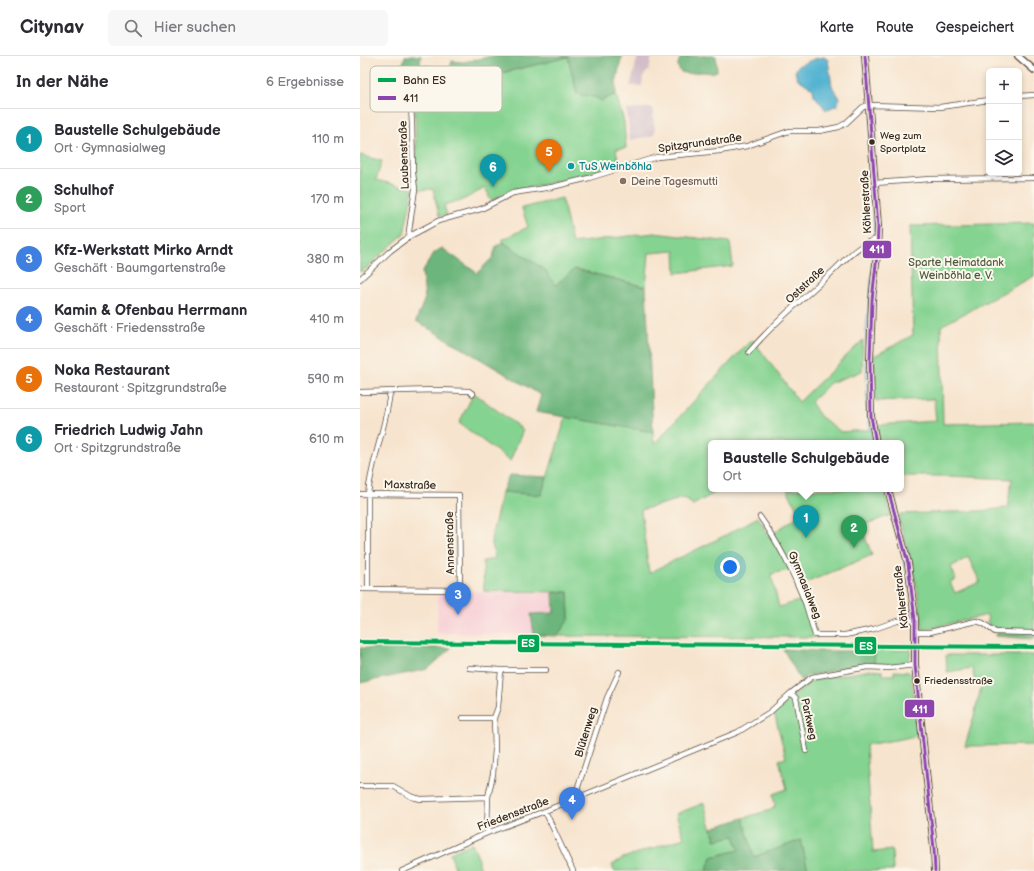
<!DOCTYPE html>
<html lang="de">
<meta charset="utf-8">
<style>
:root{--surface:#fff;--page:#f7f7f7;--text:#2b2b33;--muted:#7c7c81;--line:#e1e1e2;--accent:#1f6fb2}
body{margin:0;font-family:"Balsamiq Sans",sans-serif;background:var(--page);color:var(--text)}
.controls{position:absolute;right:12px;top:12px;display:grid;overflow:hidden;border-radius:6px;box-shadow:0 2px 6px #0003}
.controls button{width:36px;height:36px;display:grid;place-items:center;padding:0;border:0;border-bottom:1px solid var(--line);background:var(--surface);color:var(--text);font:20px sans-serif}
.you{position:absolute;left:370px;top:511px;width:14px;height:14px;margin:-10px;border:3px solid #fff;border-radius:50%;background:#1a73e8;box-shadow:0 0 0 6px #1a73e833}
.badge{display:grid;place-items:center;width:26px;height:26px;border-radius:50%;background:var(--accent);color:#fff;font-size:13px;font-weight:700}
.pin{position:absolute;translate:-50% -33px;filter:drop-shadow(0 1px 2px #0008)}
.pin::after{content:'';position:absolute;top:21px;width:14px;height:12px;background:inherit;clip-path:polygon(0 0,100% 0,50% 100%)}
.popup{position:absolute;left:348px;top:384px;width:196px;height:52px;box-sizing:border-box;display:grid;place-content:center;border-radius:6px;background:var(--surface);filter:drop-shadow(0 1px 3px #0005);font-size:13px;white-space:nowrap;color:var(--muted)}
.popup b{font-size:15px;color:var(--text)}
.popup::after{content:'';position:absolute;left:50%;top:100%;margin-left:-8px;border:8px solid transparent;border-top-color:var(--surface)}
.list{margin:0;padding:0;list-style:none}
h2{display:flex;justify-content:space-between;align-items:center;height:52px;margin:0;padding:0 16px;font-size:17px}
h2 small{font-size:13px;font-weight:400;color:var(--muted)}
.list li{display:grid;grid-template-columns:26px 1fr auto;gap:12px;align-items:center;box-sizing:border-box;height:60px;padding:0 16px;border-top:1px solid var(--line)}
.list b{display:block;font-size:15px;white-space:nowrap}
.list p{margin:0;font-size:13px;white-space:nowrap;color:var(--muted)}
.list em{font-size:13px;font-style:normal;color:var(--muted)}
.icon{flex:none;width:22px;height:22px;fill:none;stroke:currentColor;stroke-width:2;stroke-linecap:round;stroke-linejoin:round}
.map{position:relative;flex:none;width:674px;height:815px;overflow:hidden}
header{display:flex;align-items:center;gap:24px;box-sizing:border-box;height:56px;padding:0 20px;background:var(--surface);border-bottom:1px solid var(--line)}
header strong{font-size:19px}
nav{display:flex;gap:22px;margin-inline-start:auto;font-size:14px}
.search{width:280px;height:36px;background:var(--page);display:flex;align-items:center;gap:10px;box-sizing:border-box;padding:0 14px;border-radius:6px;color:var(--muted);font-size:15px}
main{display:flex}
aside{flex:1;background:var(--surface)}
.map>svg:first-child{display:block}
.built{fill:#f7cfd5}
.industrial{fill:#d2bdc8}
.green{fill:#85d391;stroke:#607e58;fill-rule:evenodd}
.forest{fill:#6cb57b;stroke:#54704c}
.water{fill:#53b3d1;stroke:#476e78}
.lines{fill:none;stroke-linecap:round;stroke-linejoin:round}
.stream{stroke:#53b3d1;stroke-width:1.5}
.minor-casing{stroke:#574638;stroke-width:6}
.tertiary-casing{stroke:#574638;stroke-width:8}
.minor{stroke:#fff;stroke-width:4.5}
.tertiary{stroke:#fff;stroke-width:5.5}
.bus-1-casing{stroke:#fbf7ec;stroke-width:6}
.bus-1{stroke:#8e44ad;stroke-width:3}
.rail-1-casing{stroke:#fbf7ec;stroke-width:7}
.rail-1{stroke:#00a651;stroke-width:4}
.bus-dot{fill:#3b2a1e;stroke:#fbf7ec;stroke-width:1.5}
.culture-dot{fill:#0f9aa8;stroke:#fbf7ec;stroke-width:1.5}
.education-dot{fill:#8d6e63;stroke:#fbf7ec;stroke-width:1.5}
.labels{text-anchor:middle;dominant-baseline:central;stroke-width:4;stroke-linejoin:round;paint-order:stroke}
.bus-label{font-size:10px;fill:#3b2a1e;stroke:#fbf7ec;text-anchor:start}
.street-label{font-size:11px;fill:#3b2a1e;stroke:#fbf7ec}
.culture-label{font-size:11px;fill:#0d838f;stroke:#fbf7ec;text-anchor:start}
.education-label{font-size:11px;fill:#785e54;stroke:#fbf7ec;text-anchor:start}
.park-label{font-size:11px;fill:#515d40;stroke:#fbf7ec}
.key{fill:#fbf7ec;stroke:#c1baae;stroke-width:1}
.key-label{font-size:11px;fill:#3b2a1e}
.line-badge{stroke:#fbf7ec;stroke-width:1.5}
.badge-label{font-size:11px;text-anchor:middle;font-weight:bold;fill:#fff}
</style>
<header>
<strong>Citynav</strong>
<div class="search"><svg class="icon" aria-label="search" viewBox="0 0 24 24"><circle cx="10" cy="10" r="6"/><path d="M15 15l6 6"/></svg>Hier suchen</div>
<nav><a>Karte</a><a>Route</a><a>Gespeichert</a></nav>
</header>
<main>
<aside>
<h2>In der Nähe<small>6 Ergebnisse</small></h2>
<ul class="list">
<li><span class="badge" style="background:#0f9aa8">1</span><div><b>Baustelle Schulgebäude</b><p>Ort · Gymnasialweg</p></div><em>110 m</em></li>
<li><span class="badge" style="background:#2e9e5b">2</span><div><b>Schulhof</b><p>Sport</p></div><em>170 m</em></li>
<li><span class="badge" style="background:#3f7fe0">3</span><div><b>Kfz-Werkstatt Mirko Arndt</b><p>Geschäft · Baumgartenstraße</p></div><em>380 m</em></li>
<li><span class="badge" style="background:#3f7fe0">4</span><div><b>Kamin &amp; Ofenbau Herrmann</b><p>Geschäft · Friedensstraße</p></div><em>410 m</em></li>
<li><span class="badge" style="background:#e8710a">5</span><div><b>Noka Restaurant</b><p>Restaurant · Spitzgrundstraße</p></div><em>590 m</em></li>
<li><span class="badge" style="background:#0f9aa8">6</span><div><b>Friedrich Ludwig Jahn</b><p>Ort · Spitzgrundstraße</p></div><em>610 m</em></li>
</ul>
</aside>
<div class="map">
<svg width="674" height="815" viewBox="0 0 674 815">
<rect width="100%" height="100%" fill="#fbf7ec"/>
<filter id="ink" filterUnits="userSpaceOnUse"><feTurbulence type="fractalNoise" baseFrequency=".025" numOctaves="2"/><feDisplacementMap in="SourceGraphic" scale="8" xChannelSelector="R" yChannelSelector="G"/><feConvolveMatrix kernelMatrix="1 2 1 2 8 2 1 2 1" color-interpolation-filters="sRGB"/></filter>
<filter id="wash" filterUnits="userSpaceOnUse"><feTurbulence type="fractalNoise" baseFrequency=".012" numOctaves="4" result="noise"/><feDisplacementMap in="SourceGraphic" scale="16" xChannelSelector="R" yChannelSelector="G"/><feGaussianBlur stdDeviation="0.9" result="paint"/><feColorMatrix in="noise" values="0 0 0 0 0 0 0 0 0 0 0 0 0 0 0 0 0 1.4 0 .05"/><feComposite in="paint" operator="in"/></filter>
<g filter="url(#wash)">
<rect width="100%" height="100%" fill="#f7e4ce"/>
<path class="built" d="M 133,535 L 193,537 L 194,557 L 171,558 L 174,579 L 77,577 L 78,537 Z"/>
<path class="industrial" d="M 278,0 L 292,0 L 289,14 L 283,20 L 282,30 L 270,30 Z
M 292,51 L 295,75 L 293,80 L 270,84 L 267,54 Z"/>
<path class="green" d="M 208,1 L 217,38 L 237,42 L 241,45 L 256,38 L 264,66 L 266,92 L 256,93 L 259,109 L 216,121 L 173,131 L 153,133 L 131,144 L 128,140 L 129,139 L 125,132 L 99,146 L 97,145 L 84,149 L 87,159 L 79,160 L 73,133 L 57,134 L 55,115 L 56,98 L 55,53 L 61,43 L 80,32 L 121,15 L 123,26 L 133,19 Z
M 0,99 L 22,105 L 16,124 L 53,133 L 44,178 L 3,215 L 0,216 Z
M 202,142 L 212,187 L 294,177 L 370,186 L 373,210 L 316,217 L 315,195 L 289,197 L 286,231 L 216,213 L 195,230 L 185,214 L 143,186 L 143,183 L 168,171 L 162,152 Z
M 674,167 L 674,220 L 581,270 L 583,368 L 674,366 L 674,575 L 639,574 L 628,568 L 627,559 L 563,574 L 557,531 L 539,462 L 541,458 L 618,455 L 647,452 L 652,423 L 589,420 L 541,420 L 541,387 L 351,387 L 351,433 L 362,433 L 333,449 L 324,442 L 281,454 L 289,517 L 364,480 L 398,461 L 409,480 L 440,459 L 427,433 L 523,433 L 531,459 L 501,470 L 512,499 L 441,529 L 433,513 L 411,518 L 419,551 L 445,543 L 458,581 L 197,580 L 209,563 L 208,536 L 124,535 L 123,505 L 135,503 L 131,483 L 142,436 L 181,439 C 191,413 197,387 206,361 L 293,376 L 294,388 L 388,287 L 393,284 L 439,346 L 503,284 L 502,315 L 470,327 L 451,346 L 460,360 L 481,376 L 507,374 L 516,369 L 576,365 L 574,343 L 516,345 L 514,300 L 553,279 L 550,170 ZM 608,501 L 620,526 L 595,537 L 590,526 L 596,523 L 591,511 Z
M 114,337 L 163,374 L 150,405 L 99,367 Z
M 532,594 L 551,594 L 549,604 L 537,609 L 514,608 L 515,595 Z
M 586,599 L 674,599 L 674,689 L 605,690 L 614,660 L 623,624 L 615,626 L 612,612 L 587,616 Z
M 511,614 L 522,615 L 523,619 L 534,619 L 534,615 L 549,616 L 551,619 L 558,680 L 506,689 L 513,796 L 532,794 L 533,815 L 448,815 L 441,784 L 394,801 L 383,762 L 411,754 L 415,750 L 413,738 L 427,733 L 419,704 L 426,702 L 414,656 L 453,624 Z
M 344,747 L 355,784 L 374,780 L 379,794 L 352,801 L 346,815 L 254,815 L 252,809 L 263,802 L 324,782 L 316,758 Z
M 112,787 L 119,804 L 119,815 L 96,815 L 90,797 Z"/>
<path class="forest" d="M 45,0 L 61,0 L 60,9 L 82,12 L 90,12 L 92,5 L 103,6 L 133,0 L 262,0 L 256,26 L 256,38 L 241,45 L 237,42 L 217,38 L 208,1 L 133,19 L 123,27 L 121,16 L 80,32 L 54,47 L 39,41 L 37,26 L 34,23 L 36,15 L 41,15 Z
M 323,0 L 356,0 L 357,15 C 350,18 348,16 341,16 C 334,16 317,22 318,8 C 319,4 320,2 323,0 Z
M 143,186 L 185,214 L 195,229 L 215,213 L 286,231 L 293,376 L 176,356 L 181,339 L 56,265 L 65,242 L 62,216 L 74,197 L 82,192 L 117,217 L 133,201 L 136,190 Z
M 149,419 L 187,421 L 181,439 L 142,436 Z
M 208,536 L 209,563 L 197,580 L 174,579 L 171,558 L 194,557 L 193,537 Z
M 639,574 L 674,575 L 674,583 L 635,580 Z
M 0,592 L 91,592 L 68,613 L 0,627 Z
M 423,593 L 461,595 L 515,595 L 514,608 L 503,609 L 447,620 L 441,625 Z
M 383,762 L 394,801 L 441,784 L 448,815 L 346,815 L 352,801 L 379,794 L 374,780 L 356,784 L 352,772 Z"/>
<path class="water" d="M 464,1 L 468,4 L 472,30 L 479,42 L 477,49 L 466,54 L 454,39 L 453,33 L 437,22 L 435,16 L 438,10 L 454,3 Z"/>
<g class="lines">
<path class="stream" d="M 510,107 L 515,179
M 512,387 L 507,349 L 506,278 L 515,188
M 525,433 L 527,439
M 543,497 L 545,512"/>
</g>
</g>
<g filter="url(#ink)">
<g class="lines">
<g class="minor-casing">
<path id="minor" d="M 659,40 L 674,39
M 515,127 L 570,123 L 674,122
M 50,180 L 49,175 L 55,133 L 53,117 L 52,68 L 50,33 L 51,18
M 0,223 L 30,195 L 50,180 L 78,165 L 121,153 L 153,137 L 192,131 L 229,122 L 297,101 L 360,95 L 387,90 L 429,75 L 459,75 L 479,71 L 486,67 L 503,51 L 509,49 L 580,51 L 629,44
M 389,296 C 413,268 441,244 469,219 C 482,207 500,186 518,183
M 0,336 L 76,334 L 109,335 L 113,338
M 0,438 L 99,439 L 100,534 L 0,533
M 400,461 C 420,489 434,518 446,549 C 449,559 452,569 455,579 L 485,579 L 514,573 L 537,565 L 555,564
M 8,533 L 8,438 C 12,403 26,371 30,336
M 555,576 L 570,576 L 616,565 L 623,567 L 635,576 L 674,577
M 109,612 L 141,614
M 431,637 L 436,642 L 446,695
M 103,662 L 134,662 L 138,651 L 141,614 L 186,614
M 0,730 L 33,730 L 52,741 L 61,743 L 128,741
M 214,743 L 247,642 L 259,616
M 185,755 L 213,815
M 127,777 L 128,741 L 133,718 L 135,694 L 134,662
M 42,815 L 127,777 L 185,755 L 378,676 L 410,656 L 431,637 L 452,621 L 508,611 L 528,612 L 555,609"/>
</g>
<g class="tertiary-casing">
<path id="tertiary" d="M 505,0 L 518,170 L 517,199 L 512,244 L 510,305 L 511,360 L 516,387
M 658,0 L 674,14
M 528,433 L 548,507 L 555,564 L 555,609 L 574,793 L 575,815"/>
</g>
<use href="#minor" class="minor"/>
<use href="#tertiary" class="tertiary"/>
<g class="bus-1-casing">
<path id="bus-1" d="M 505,0 L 518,170 L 517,199 L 512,244 L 510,305 L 511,360 L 516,387
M 528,433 L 548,507 L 555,564 L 555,609 L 574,793 L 575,815"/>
</g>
<use href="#bus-1" class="bus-1"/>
<g class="rail-1-casing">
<path id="rail-1" d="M 0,586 L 674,591"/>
</g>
<use href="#rail-1" class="rail-1"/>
</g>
</g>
<g class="bus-dot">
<circle cx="512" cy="86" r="3.5"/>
<circle cx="557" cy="625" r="3.5"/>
</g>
<circle class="culture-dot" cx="211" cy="110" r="4"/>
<circle class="education-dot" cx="263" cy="125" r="4"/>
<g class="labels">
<g class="bus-label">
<text x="520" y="80">Weg zum<tspan x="520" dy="13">Sportplatz</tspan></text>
<text x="564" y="625">Friedensstraße</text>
</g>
<g class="street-label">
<text transform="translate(340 87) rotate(-8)">Spitzgrundstraße</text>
<text transform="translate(44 99) rotate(-92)">Laubenstraße</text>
<text transform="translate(506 146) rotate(-93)">Köhlerstraße</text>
<text transform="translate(445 229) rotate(-43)">Oststraße</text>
<text transform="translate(50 429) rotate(1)">Maxstraße</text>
<text transform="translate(90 487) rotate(-91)">Annenstraße</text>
<text transform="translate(445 529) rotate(68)">Gymnasialweg</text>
<text transform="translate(541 541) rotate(-97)">Köhlerstraße</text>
<text transform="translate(449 663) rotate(78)">Parkweg</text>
<text transform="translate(226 676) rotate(-73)">Blütenweg</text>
<text transform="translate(153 758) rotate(-21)">Friedensstraße</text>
</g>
<g class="culture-label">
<text x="219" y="110">TuS Weinböhla</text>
</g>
<g class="education-label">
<text x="271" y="125">Deine Tagesmutti</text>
</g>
<g class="park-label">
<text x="596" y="206">Sparte Heimatdank<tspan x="596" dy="13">Weinböhla e. V.</tspan></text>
</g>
</g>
<rect x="10" y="10" width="132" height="46" rx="6" class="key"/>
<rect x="18" y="22" width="18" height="4" fill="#00a651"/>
<rect x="18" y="40" width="18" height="4" fill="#8e44ad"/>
<g class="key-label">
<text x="43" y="28">Bahn ES</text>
<text x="43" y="46">411</text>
</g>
<g class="line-badge">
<rect x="502" y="184" width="30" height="19" rx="4" fill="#8e44ad"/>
<rect x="157" y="578" width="23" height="19" rx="4" fill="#00a651"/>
<rect x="494" y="580" width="23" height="19" rx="4" fill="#00a651"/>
<rect x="544" y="643" width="31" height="19" rx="4" fill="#8e44ad"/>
</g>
<g class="badge-label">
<text x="517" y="197">411</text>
<text x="168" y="591">ES</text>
<text x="506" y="594">ES</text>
<text x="560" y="657">411</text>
</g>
</svg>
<div class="controls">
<button>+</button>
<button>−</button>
<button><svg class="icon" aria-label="layers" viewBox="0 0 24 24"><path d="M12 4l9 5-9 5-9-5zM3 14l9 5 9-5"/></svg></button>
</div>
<div class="you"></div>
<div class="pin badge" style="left:446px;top:482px;background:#0f9aa8">1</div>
<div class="popup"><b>Baustelle Schulgebäude</b>Ort</div>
<div class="pin badge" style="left:494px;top:492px;background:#2e9e5b">2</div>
<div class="pin badge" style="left:98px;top:559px;background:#3f7fe0">3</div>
<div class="pin badge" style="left:212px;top:764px;background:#3f7fe0">4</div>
<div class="pin badge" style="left:189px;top:116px;background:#e8710a">5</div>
<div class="pin badge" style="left:133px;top:131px;background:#0f9aa8">6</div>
</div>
</main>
